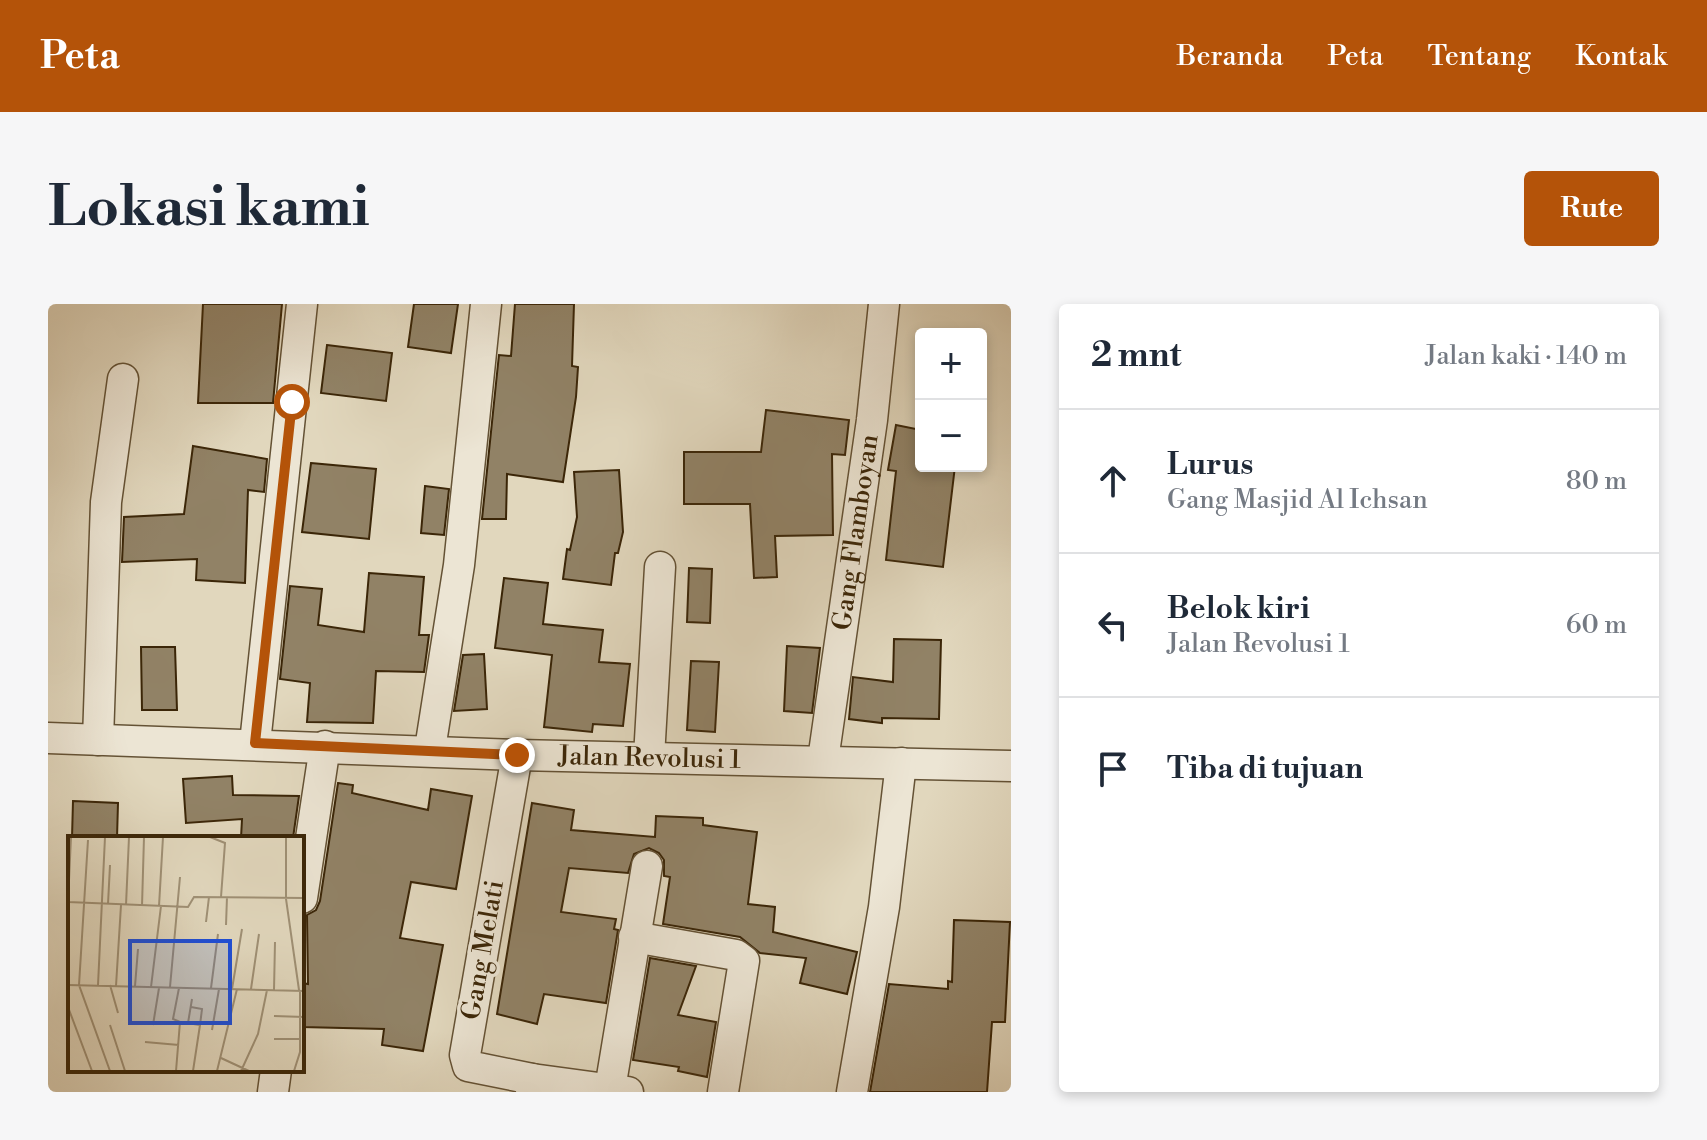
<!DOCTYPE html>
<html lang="id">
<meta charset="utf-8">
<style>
:root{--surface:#fff;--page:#f6f6f7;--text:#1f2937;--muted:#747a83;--line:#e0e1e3;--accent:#b45309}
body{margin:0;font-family:"Libre Bodoni",serif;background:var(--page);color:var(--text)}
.controls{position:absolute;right:24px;top:24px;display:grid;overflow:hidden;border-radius:8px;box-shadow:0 4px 12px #0003}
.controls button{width:72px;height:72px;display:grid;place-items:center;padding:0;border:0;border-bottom:2px solid var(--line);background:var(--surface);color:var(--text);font:40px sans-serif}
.stop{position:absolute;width:24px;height:24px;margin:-18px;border:6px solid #b45309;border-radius:50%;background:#fff}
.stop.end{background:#b45309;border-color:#fff;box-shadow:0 2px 8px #0008}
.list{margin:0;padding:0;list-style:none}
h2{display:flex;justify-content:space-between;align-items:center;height:104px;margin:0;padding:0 32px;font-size:34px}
h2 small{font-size:26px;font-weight:400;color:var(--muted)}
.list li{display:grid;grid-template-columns:52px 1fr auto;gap:24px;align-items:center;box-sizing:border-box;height:144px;padding:0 32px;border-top:2px solid var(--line)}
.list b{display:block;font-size:30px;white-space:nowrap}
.list p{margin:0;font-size:26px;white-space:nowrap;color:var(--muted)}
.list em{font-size:26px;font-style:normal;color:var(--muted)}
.icon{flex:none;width:44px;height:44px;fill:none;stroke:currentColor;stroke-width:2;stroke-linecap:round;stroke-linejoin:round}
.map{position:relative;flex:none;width:963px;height:788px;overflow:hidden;border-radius:8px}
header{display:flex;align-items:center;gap:48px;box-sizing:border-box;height:112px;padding:0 40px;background:var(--accent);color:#fff}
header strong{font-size:38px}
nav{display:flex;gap:44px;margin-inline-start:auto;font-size:28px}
.intro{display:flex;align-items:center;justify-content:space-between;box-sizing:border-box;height:192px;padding:0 48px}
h1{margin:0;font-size:56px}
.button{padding:20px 36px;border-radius:8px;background:var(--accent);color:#fff;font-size:28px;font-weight:700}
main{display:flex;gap:48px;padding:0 48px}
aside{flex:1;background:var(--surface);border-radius:8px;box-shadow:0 4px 12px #0003}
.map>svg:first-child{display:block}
.building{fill:#918266;stroke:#3b2608;stroke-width:2}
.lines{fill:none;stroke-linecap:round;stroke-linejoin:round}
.minor-casing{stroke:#645235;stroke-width:33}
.minor{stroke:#ece5d4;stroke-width:30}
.route{stroke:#b45309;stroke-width:10}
.labels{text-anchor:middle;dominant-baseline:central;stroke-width:7;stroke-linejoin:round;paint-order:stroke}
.street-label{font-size:26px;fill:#3b2608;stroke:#ece5d4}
.inset-road{fill:none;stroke:#9f9075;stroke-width:2}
.view{fill:#1d4ed8;fill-opacity:0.15;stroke:#1d4ed8;stroke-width:4}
.inset-edge{fill:none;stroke:#3b2608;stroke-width:4}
</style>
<header>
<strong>Peta</strong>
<nav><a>Beranda</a><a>Peta</a><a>Tentang</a><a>Kontak</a></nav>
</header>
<div class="intro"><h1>Lokasi kami</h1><a class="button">Rute</a></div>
<main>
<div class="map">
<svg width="963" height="788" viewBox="0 0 963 788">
<rect width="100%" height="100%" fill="#e1d7bd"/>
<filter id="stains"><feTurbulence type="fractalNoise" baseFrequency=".0025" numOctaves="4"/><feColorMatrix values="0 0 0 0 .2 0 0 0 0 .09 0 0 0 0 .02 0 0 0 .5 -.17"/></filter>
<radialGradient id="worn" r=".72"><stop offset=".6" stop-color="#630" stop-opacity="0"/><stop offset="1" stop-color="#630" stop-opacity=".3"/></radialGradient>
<path class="building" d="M 155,0 L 234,0 L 225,99 L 150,99 Z
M 366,0 L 410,0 L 403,49 L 360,43 Z
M 467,0 L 526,0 L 524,62 L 530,63 L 528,93 L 515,178 L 459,170 L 458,215 L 434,215 L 450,60 L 451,51 L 463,52 Z
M 279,41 L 344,49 L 338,97 L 273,89 Z
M 718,106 L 801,116 L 797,151 L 784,150 L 785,231 L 727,232 L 729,273 L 706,274 L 702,200 L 636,200 L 636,148 L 713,148 Z
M 848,121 L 873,126 L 873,162 L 907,162 L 895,263 L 838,256 L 848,167 L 840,166 Z
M 145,142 L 219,155 L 216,188 L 200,186 L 197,279 L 148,276 L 149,255 L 74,258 L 76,213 L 136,210 Z
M 263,159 L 328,165 L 321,235 L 254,228 Z
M 571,166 L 575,228 L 570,249 L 567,249 L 563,281 L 515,275 L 519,245 L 522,246 L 529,213 L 526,168 Z
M 377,182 L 401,185 L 396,231 L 373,229 Z
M 641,264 L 664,265 L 662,319 L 639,318 Z
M 321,269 L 376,273 L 371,331 L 381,331 L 376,368 L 328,367 L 325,419 L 259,418 L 262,379 L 232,375 L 242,282 L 274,285 L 270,321 L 316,328 Z
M 456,274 L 500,279 L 495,320 L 555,326 L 551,358 L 582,360 L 575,422 L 545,420 L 544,428 L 496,423 L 504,351 L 447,344 Z
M 846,335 L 893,336 L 891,415 L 834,414 L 834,419 L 801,415 L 805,373 L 845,378 Z
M 739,342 L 772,344 L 764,409 L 736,407 Z
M 93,343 L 127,343 L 129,406 L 94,406 Z
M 436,350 L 439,405 L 406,407 L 415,351 Z
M 643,357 L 671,358 L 667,428 L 639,426 Z
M 184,472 L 185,491 L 251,492 L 245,534 L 193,534 L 194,515 L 138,519 L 135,475 Z
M 290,479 L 305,481 L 304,489 L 380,506 L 383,485 L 424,492 L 408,585 L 363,578 L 352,634 L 395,641 L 375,747 L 334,741 L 336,725 L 254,723 L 254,679 L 260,680 L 259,611 L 268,606 L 272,597 Z
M 25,497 L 70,499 L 69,534 L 24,534 Z
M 484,499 L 526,506 L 523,526 L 607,533 L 608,512 L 655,514 L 655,521 L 709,528 L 700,600 L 727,603 L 725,628 L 809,648 L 799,690 L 752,679 L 758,654 L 712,649 L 692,633 L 615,620 L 622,573 L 616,572 L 616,556 L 611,549 L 601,544 L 586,550 L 580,569 L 521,564 L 513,608 L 568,615 L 566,625 L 570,626 L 558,699 L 496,690 L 489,720 L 449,710 Z
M 906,616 L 962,618 L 957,718 L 944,718 L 939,788 L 822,788 L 841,680 L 900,685 L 900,677 L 904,678 Z
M 602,654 L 648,662 L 630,711 L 668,718 L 659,773 L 630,767 L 631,763 L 585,756 Z"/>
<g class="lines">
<g class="minor-casing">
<g id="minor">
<path id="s1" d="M 0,434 L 469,451 L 963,462"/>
<path d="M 50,436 L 58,198 L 75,75"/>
<path d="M 207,439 L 254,0"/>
<path d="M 382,445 L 411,261 L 438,0"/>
<path d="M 469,451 L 417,751 L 420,762 L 484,775 L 483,788"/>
<path d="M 601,453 L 612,263"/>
<path id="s2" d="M 775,456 L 824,116 L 836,0"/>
<path d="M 254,594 L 277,442"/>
<path d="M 586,633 L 688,651 L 696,657 L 675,788"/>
<path d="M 484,775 L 580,788"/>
<path d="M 562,785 L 599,562"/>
<path d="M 225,788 L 228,766"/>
<path d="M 804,788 L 836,603 L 853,459"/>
</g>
</g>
<use href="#minor" class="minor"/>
</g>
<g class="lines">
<path class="route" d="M 244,98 L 207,439 L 469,451"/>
</g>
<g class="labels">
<g class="street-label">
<text stroke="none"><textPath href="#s2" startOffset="230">Gang Flamboyan</textPath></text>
<text stroke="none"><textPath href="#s1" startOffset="602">Jalan Revolusi 1</textPath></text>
<text transform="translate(435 646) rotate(-80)">Gang Melati</text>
</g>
</g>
<g transform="translate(20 532)">
<rect width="236" height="236" fill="#e1d7bd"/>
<path class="inset-road" d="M 142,1 L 157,7 L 153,61M 218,1 L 218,63 L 231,154M 20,4 L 11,149 L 42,235M 0,66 L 120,71 L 126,61 L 236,62M 0,66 L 3,1M 40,68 L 42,29M 58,69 L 61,1M 74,70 L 76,1M 91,70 L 95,1M 138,86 L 141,61M 158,89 L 159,61M 0,149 L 236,155M 30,149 L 37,1M 42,149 L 50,177M 48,150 L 53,69M 67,150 L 70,113M 83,151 L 93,70M 102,151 L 112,41M 143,152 L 150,98M 164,153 L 174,93M 183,153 L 191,98M 206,154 L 207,106M 0,171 L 24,235M 123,171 L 134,173 L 132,189M 206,180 L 236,181M 112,186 L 132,189 L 125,235M 120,187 L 124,163M 42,189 L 57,235M 85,189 L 91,152M 144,194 L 151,153M 206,203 L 231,203M 77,206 L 111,209M 153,222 L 181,235M 108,235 L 112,186 L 105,183 L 111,152M 149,235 L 169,153M 173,235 L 190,198 L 199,154M 226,235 L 232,216 L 232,154"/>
<path class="view" d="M 62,105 L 162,105 L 162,187 L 62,187 Z"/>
<rect width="236" height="236" class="inset-edge"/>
</g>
<rect width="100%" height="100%" filter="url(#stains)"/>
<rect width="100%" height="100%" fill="url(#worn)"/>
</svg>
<div class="controls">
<button>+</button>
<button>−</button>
</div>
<div class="stop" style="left:244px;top:98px"></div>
<div class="stop end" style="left:469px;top:451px"></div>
</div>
<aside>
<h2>2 mnt<small>Jalan kaki · 140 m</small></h2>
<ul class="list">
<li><svg class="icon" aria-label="ahead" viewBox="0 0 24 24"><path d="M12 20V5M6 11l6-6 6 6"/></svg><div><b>Lurus</b><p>Gang Masjid Al Ichsan</p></div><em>80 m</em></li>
<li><svg class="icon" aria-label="left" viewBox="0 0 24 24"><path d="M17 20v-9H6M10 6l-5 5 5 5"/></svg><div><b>Belok kiri</b><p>Jalan Revolusi 1</p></div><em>60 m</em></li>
<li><svg class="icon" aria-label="arrive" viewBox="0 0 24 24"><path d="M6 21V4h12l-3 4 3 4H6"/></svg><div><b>Tiba di tujuan</b></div></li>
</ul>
</aside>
</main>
